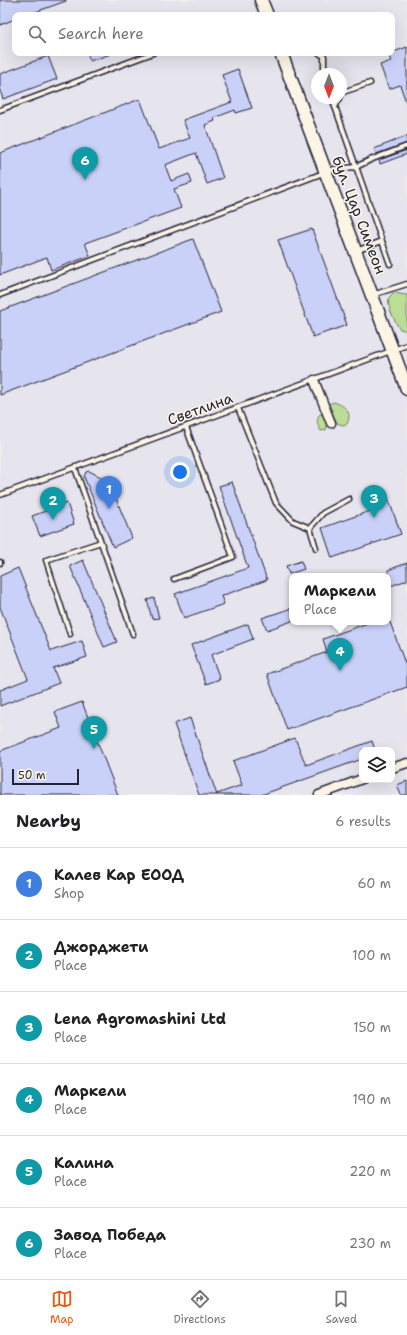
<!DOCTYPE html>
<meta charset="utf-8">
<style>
:root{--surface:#fff;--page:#f6f6f6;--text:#202124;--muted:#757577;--line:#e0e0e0;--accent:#ea580c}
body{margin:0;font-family:"Shantell Sans",sans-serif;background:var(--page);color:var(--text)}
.controls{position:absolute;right:12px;bottom:12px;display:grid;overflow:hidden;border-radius:8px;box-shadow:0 4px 16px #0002}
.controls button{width:36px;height:36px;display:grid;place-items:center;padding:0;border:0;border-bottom:1px solid var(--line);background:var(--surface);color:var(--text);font:20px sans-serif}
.compass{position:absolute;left:311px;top:68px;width:36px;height:36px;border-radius:50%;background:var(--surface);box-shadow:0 4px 16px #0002;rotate:180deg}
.scale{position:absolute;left:12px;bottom:10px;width:67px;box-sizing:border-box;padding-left:4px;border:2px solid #22223b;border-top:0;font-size:11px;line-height:14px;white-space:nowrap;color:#22223b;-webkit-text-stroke:3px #fcf5e5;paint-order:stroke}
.you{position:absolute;left:180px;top:472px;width:14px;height:14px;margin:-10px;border:3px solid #fff;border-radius:50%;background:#1a73e8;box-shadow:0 0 0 6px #1a73e833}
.badge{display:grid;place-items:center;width:26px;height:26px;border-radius:50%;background:var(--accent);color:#fff;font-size:13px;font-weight:700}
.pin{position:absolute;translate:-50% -33px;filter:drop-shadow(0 1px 2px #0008)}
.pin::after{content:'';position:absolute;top:21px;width:14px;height:12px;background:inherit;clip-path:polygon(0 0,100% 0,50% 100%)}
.popup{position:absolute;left:289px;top:573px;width:102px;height:52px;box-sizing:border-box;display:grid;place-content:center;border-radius:8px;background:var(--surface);filter:drop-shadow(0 1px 3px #0005);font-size:13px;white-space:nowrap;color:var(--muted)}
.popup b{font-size:15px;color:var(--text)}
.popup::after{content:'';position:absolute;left:50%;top:100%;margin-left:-8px;border:8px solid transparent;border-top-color:var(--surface)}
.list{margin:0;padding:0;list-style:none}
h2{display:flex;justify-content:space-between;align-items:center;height:52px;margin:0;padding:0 16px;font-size:17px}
h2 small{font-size:13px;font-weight:400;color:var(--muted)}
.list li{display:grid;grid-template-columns:26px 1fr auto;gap:12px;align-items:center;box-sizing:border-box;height:72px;padding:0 16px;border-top:1px solid var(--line)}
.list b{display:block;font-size:15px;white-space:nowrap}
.list p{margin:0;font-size:13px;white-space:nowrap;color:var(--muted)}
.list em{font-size:13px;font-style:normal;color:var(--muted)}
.icon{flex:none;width:22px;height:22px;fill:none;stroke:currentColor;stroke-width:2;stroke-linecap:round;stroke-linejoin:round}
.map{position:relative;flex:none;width:407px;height:795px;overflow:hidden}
.search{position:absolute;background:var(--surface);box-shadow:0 4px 16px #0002;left:12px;right:12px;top:12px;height:44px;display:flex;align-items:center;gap:10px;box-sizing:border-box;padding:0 14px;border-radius:8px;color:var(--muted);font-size:15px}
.sheet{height:484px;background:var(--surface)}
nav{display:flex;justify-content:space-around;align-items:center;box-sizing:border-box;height:56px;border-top:1px solid var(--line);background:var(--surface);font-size:11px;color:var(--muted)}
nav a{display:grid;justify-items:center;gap:2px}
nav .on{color:var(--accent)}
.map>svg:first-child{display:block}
.built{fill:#e6e5ee;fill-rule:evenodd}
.green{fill:#bcdd96;stroke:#6f8068}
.building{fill:#cad1f9;stroke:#22223b}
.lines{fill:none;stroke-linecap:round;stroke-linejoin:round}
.service-casing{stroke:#22223b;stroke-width:7}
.minor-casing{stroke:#22223b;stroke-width:11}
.secondary-casing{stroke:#22223b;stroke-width:15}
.service{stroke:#fcf5e5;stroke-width:4}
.minor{stroke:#fcf5e5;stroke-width:8}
.secondary{stroke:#fcf5e5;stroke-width:12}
.labels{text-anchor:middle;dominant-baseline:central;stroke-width:3;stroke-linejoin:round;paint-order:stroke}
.street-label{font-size:15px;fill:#22223b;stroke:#fcf5e5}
</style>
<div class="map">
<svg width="407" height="795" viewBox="0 0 407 795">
<rect width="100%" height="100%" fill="#f2eee9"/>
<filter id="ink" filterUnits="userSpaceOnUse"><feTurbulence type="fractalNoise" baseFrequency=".025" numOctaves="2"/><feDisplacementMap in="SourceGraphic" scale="8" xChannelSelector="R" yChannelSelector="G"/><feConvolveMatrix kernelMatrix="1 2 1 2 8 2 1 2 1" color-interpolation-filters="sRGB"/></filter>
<g filter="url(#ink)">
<path class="built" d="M 0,0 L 407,0 L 407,795 L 0,795 ZM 15,15 L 392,15 L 392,53 L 15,53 ZM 317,74 L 341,74 L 341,98 L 317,98 ZM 292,576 L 388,576 L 388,622 L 292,622 ZM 362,750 L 392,750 L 392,780 L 362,780 Z"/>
<path class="green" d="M 393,293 L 407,295 L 407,331 L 400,329 C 396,324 386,305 389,298 C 389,297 392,294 393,293 Z
M 334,402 C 345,406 353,412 347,424 L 342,425 L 337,423 L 328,404 Z
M 320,414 L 323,415 L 327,426 L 326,430 L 321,431 C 318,425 315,420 320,414 Z"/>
<path class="building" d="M 0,0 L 66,0 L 66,1 L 27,15 L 15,15 L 15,19 L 0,25 Z
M 407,47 L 407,102 L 406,102 L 400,85 L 389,89 L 380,65 L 391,61 L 388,54 Z
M 87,53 L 111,53 L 111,54 L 90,61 Z
M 48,56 L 57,79 L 3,99 L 0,90 L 0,74 Z
M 238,69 L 252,108 L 236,113 L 235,110 L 214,118 L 215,121 L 205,125 L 223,178 L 207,184 L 196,153 L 165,165 L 171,181 L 189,174 L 192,183 L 174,189 L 181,208 L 85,243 L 90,256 L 51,270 L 47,257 L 0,275 L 0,153 L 140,99 L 159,149 L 190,138 L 183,120 L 232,102 L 222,75 Z
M 407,136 L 407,143 L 376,154 L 374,149 Z
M 407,150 L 407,154 L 380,164 L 379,160 Z
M 312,229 L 347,325 L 313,337 L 278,240 Z
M 193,239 L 221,312 L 0,395 L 0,311 Z
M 89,471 L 117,485 L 111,486 L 132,538 L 113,547 L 84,477 L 86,472 Z
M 232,482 L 267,580 L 221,596 L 224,604 L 184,618 L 175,594 L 248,568 L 219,486 Z
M 387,495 L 401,534 L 332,558 L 322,528 L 381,507 L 378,498 Z
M 67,503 L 74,524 L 40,536 L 32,516 Z
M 83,560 L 117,642 L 104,647 L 70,566 Z
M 301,561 L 304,569 L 289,574 L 286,566 Z
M 407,563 L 407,580 L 388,587 L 388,570 Z
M 18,568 L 51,651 L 82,641 L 87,657 L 53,668 L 59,683 L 0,706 L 0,690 L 28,679 L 0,607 L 0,576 Z
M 154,598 L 159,618 L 152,619 L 147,600 Z
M 292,608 L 292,621 L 267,630 L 262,618 Z
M 370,622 L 390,622 L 407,669 L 407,687 L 287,730 L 267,674 L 327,652 L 323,639 Z
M 248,624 L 253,639 L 211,655 L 220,679 L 206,684 L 191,645 Z
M 82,702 L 118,795 L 0,795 L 0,751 L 61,728 L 55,712 Z
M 190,718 L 217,795 L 199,795 L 174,724 Z
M 295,738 L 306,765 L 372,741 L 375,750 L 362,750 L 362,759 L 261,795 L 217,795 L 217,794 L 242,785 L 233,761 Z
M 407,781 L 407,795 L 401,795 L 397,785 Z"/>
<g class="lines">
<g class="service-casing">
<path id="service" d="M 319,53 L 324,56 L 324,74
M 341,96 L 343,92 L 370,83
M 332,98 L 390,264
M 335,107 L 340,98
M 0,110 L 153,53
M 356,251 L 382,241
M 0,295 L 334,169 L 356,167 L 370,160 L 407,146
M 372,295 L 407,284
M 238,408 L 276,503 L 293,521 L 310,528 L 316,548
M 75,468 L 133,634
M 0,495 L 407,345
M 310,528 L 323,513 L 349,499
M 0,562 L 0,563
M 174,579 L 233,557 L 186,427
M 70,634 L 46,560 L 101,542"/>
</g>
<g class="minor-casing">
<path id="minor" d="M 314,380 L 331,423
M 392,768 L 407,763
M 319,795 L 362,779"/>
</g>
<g class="secondary-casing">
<path id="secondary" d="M 261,0 L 267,15
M 281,53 L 407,389"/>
</g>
<use href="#service" class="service"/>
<use href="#minor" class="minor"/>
<use href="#secondary" class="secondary"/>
</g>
</g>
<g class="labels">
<g class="street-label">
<text transform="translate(359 215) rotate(69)">бул. Цар Симеон</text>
<text transform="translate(200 409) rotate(-20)">Светлина</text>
</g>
</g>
</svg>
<div class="controls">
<button><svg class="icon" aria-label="layers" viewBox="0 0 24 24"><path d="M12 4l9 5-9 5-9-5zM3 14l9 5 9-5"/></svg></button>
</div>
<svg class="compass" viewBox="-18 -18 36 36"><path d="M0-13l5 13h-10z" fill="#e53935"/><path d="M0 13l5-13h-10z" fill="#757577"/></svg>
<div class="scale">50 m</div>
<div class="you"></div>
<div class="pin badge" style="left:109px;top:509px;background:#3f7fe0">1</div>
<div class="pin badge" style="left:53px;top:520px;background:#0f9aa8">2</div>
<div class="pin badge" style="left:374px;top:518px;background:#0f9aa8">3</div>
<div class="pin badge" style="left:340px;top:671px;background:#0f9aa8">4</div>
<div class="popup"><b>Маркели</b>Place</div>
<div class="pin badge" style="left:94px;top:749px;background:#0f9aa8">5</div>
<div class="pin badge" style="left:85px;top:180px;background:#0f9aa8">6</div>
<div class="search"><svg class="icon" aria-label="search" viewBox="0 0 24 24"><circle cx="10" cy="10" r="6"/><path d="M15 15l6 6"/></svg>Search here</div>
</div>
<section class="sheet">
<h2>Nearby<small>6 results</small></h2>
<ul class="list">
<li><span class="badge" style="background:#3f7fe0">1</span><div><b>Калев Кар ЕООД</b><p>Shop</p></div><em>60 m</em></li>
<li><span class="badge" style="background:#0f9aa8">2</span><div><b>Джорджети</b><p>Place</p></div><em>100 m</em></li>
<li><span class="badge" style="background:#0f9aa8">3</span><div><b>Lena Agromashini Ltd</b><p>Place</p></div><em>150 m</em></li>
<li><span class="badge" style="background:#0f9aa8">4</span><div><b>Маркели</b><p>Place</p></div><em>190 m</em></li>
<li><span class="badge" style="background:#0f9aa8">5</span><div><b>Калина</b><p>Place</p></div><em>220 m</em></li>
<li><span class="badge" style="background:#0f9aa8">6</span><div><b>Завод Победа</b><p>Place</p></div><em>230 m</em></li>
</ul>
</section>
<nav>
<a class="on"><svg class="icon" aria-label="map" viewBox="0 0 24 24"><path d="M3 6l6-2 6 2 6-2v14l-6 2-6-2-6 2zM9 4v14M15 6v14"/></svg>Map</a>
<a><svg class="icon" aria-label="directions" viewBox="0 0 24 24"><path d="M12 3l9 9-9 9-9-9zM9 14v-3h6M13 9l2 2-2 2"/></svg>Directions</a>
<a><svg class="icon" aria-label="saved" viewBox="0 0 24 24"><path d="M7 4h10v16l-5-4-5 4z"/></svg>Saved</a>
</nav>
